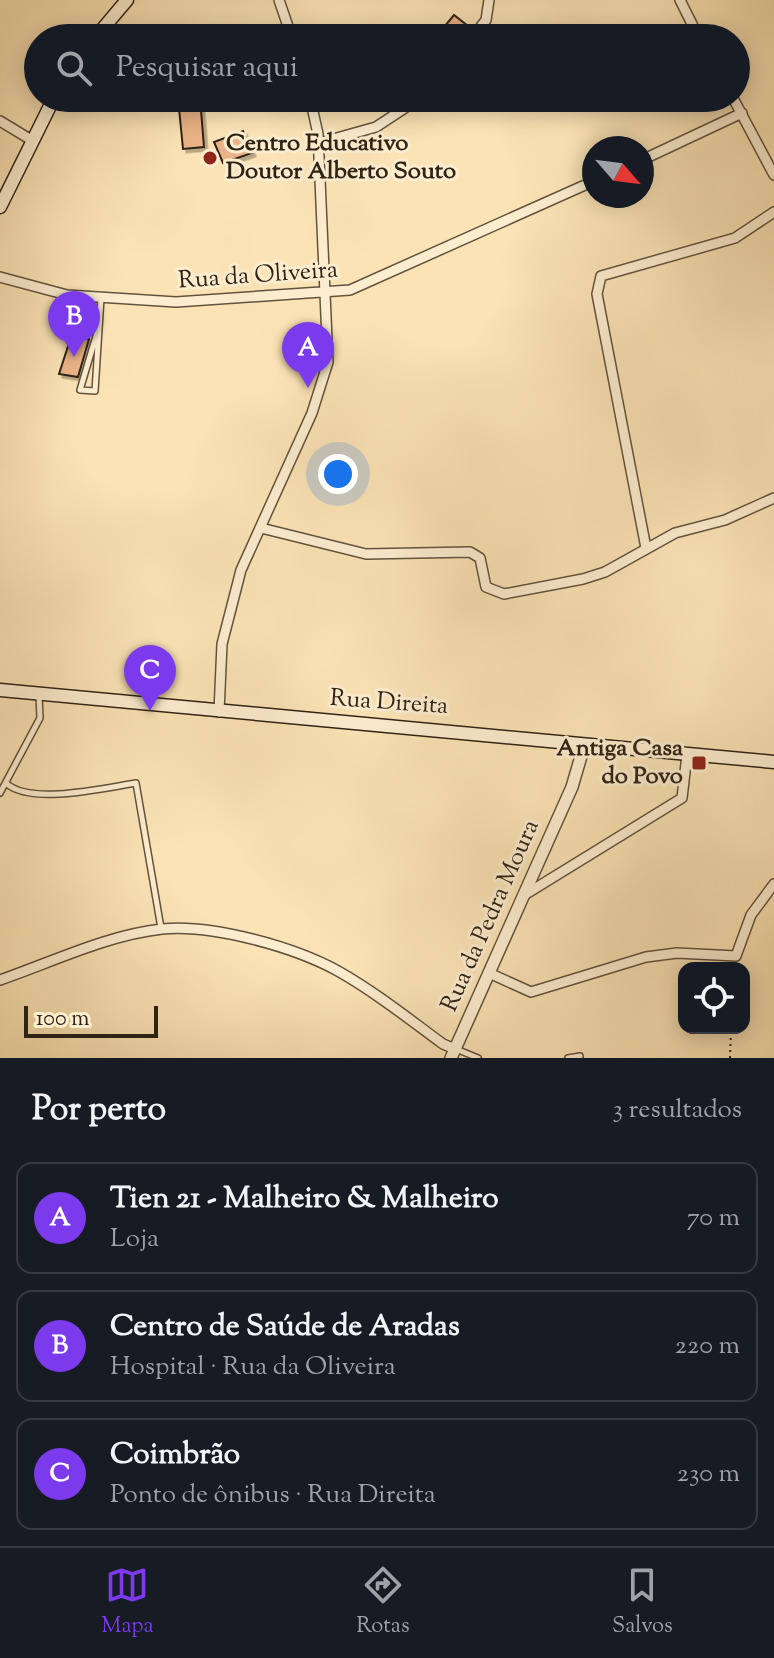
<!DOCTYPE html>
<html lang="pt">
<meta charset="utf-8">
<style>
:root{--surface:#171b24;--page:#242831;--text:#f1f3f6;--muted:#9ea1a6;--line:#363941;--accent:#7c3aed}
body{margin:0;font-family:"Sorts Mill Goudy",serif;background:var(--page);color:var(--text)}
.controls{position:absolute;right:24px;bottom:24px;display:grid;overflow:hidden;border-radius:16px;box-shadow:0 4px 20px #0003}
.controls button{width:72px;height:72px;display:grid;place-items:center;padding:0;border:0;border-bottom:2px solid var(--line);background:var(--surface);color:var(--text);font:40px sans-serif}
.compass{position:absolute;left:582px;top:136px;width:72px;height:72px;border-radius:50%;background:var(--surface);box-shadow:0 4px 20px #0003;rotate:118deg}
.scale{position:absolute;left:24px;bottom:20px;width:134px;box-sizing:border-box;padding-left:8px;border:4px solid #2f2315;border-top:0;font-size:22px;line-height:28px;white-space:nowrap;color:#2f2315;-webkit-text-stroke:6px #fcedcf;paint-order:stroke}
.you{position:absolute;left:338px;top:474px;width:28px;height:28px;margin:-20px;border:6px solid #fff;border-radius:50%;background:#1a73e8;box-shadow:0 0 0 12px #1a73e833}
.badge{display:grid;place-items:center;width:52px;height:52px;border-radius:50%;background:var(--accent);color:#fff;font-size:26px;font-weight:700}
.pin{position:absolute;translate:-50% -66px;filter:drop-shadow(0 2px 4px #0008)}
.pin::after{content:'';position:absolute;top:42px;width:28px;height:24px;background:inherit;clip-path:polygon(0 0,100% 0,50% 100%)}
.list{margin:0;padding:0;list-style:none}
h2{display:flex;justify-content:space-between;align-items:center;height:104px;margin:0;padding:0 32px;font-size:34px}
h2 small{font-size:26px;font-weight:400;color:var(--muted)}
.list li{display:grid;grid-template-columns:52px 1fr auto;gap:24px;align-items:center;box-sizing:border-box;height:112px;margin:0 16px 16px;padding:0 16px;border:2px solid var(--line);border-radius:16px}
.list b{display:block;font-size:30px;white-space:nowrap}
.list p{margin:0;font-size:26px;white-space:nowrap;color:var(--muted)}
.list em{font-size:26px;font-style:normal;color:var(--muted)}
.icon{flex:none;width:44px;height:44px;fill:none;stroke:currentColor;stroke-width:2;stroke-linecap:round;stroke-linejoin:round}
.map{position:relative;flex:none;width:774px;height:1058px;overflow:hidden}
.search{position:absolute;background:var(--surface);box-shadow:0 4px 20px #0003;left:24px;right:24px;top:24px;height:88px;display:flex;align-items:center;gap:20px;box-sizing:border-box;padding:0 28px;border-radius:44px;color:var(--muted);font-size:30px}
.sheet{height:488px;background:var(--surface)}
nav{display:flex;justify-content:space-around;align-items:center;box-sizing:border-box;height:112px;border-top:2px solid var(--line);background:var(--surface);font-size:22px;color:var(--muted)}
nav a{display:grid;justify-items:center;gap:4px}
nav .on{color:var(--accent)}
.map>svg:first-child{display:block}
.building{fill:#eab387;stroke:#2f2315;stroke-width:2;filter:url(#shadow)}
.lines{fill:none;stroke-linecap:round;stroke-linejoin:round}
.service-casing{stroke:#62533d;stroke-width:8}
.minor-casing{stroke:#62533d;stroke-width:12}
.tertiary-casing{stroke:#62533d;stroke-width:14}
.secondary-casing{stroke:#2f2315;stroke-width:15}
.path{stroke:#2f2315;stroke-width:2;stroke-dasharray:2 4;stroke-linecap:butt}
.service{stroke:#fcedcf;stroke-width:5}
.minor{stroke:#fcedcf;stroke-width:9}
.tertiary{stroke:#fcedcf;stroke-width:11}
.secondary{stroke:#fcedcf;stroke-width:12}
.poi-dot{fill:#8f2418;stroke:#fcedcf;stroke-width:3}
.labels{text-anchor:middle;dominant-baseline:central;stroke-width:6;stroke-linejoin:round;paint-order:stroke}
.poi-label{font-size:24px;font-weight:bold;fill:#2f2315;stroke:#fcedcf;text-anchor:start}
.street-label{font-size:24px;fill:#2f2315;stroke:#fcedcf}
</style>
<div class="map">
<svg width="774" height="1058" viewBox="0 0 774 1058">
<defs>
<filter id="shadow"><feDropShadow dx="3.5" dy="3.5" stdDeviation="0" flood-color="#0004"/></filter>
</defs>
<rect width="100%" height="100%" fill="#fbe3b5"/>
<filter id="stains"><feTurbulence type="fractalNoise" baseFrequency=".0025" numOctaves="4"/><feColorMatrix values="0 0 0 0 .2 0 0 0 0 .09 0 0 0 0 .02 0 0 0 .5 -.17"/></filter>
<radialGradient id="worn" r=".72"><stop offset=".6" stop-color="#630" stop-opacity="0"/><stop offset="1" stop-color="#630" stop-opacity=".3"/></radialGradient>
<path class="building" d="M 454,15 L 468,26 L 458,38 L 435,38 Z
M 178,98 L 200,98 L 204,147 L 183,149 Z
M 243,131 L 252,153 L 223,163 L 214,142 Z
M 72,334 L 89,339 L 78,377 L 59,374 Z"/>
<g class="lines">
<g class="service-casing">
<path id="service" d="M 99,326 L 80,390 L 95,391 L 101,298
M 7,784 C 32,805 104,788 136,783 L 161,928
M 0,793 L 40,718 L 39,696
M 456,1049 L 478,1058
M 568,1058 L 580,1056"/>
</g>
<g class="minor-casing">
<path id="minor" d="M 279,0 L 292,38
M 680,0 L 699,38
M 472,38 L 486,20 L 489,0
M 733,98 L 774,175
M 0,121 L 33,141
M 319,143 L 376,127 L 420,98
M 642,160 L 742,113
M 0,277 L 67,295 L 176,302 L 350,290 L 594,181
M 261,528 L 366,554 L 470,552 L 480,558 L 486,587 L 504,594 L 583,579 L 605,572 L 675,533 L 725,520 L 774,498
M 646,548 L 597,294 L 601,276 L 735,238 L 774,212
M 219,712 L 222,644 L 241,570 L 312,413 L 328,362 L 318,134 L 310,98
M 526,894 L 682,798 L 687,755
M 489,973 L 531,992 L 646,957 L 677,953 L 736,956 L 751,915 L 774,884
M 0,980 C 52,962 107,935 162,929 C 213,924 294,947 338,971 C 375,992 409,1019 443,1044 L 455,1049"/>
</g>
<g class="tertiary-casing">
<path id="tertiary" d="M 451,1058 L 572,787 L 584,746"/>
</g>
<g class="secondary-casing">
<path id="secondary" d="M 95,38 L 127,0
M 0,207 L 54,98
M 0,690 L 774,762"/>
</g>
<path class="path" d="M 730,1058 L 731,1028"/>
<use href="#service" class="service"/>
<use href="#minor" class="minor"/>
<use href="#tertiary" class="tertiary"/>
<use href="#secondary" class="secondary"/>
</g>
<g class="poi-dot">
<circle cx="210" cy="158" r="8"/>
<rect x="691" y="755" width="16" height="16" rx="4"/>
</g>
<g class="labels">
<g class="poi-label">
<text x="226" y="144">Centro Educativo<tspan x="226" dy="28">Doutor Alberto Souto</tspan></text>
<text x="683" y="749" text-anchor="end">Antiga Casa<tspan x="683" dy="28">do Povo</tspan></text>
</g>
<g class="street-label">
<text transform="translate(258 276) rotate(-4)">Rua da Oliveira</text>
<text transform="translate(389 703) rotate(4)">Rua Direita</text>
<text transform="translate(491 916) rotate(-66)">Rua da Pedra Moura</text>
</g>
</g>
<rect width="100%" height="100%" filter="url(#stains)"/>
<rect width="100%" height="100%" fill="url(#worn)"/>
</svg>
<div class="controls">
<button><svg class="icon" aria-label="locate" viewBox="0 0 24 24"><circle cx="12" cy="12" r="6"/><path d="M12 2v4M12 18v4M2 12h4M18 12h4"/></svg></button>
</div>
<svg class="compass" viewBox="-18 -18 36 36"><path d="M0-13l5 13h-10z" fill="#e53935"/><path d="M0 13l5-13h-10z" fill="#9ea1a6"/></svg>
<div class="scale">100 m</div>
<div class="you"></div>
<div class="pin badge" style="left:308px;top:388px">A</div>
<div class="pin badge" style="left:74px;top:357px">B</div>
<div class="pin badge" style="left:150px;top:711px">C</div>
<div class="search"><svg class="icon" aria-label="search" viewBox="0 0 24 24"><circle cx="10" cy="10" r="6"/><path d="M15 15l6 6"/></svg>Pesquisar aqui</div>
</div>
<section class="sheet">
<h2>Por perto<small>3 resultados</small></h2>
<ul class="list">
<li><span class="badge">A</span><div><b>Tien 21 - Malheiro &amp; Malheiro</b><p>Loja</p></div><em>70 m</em></li>
<li><span class="badge">B</span><div><b>Centro de Saúde de Aradas</b><p>Hospital · Rua da Oliveira</p></div><em>220 m</em></li>
<li><span class="badge">C</span><div><b>Coimbrão</b><p>Ponto de ônibus · Rua Direita</p></div><em>230 m</em></li>
</ul>
</section>
<nav>
<a class="on"><svg class="icon" aria-label="map" viewBox="0 0 24 24"><path d="M3 6l6-2 6 2 6-2v14l-6 2-6-2-6 2zM9 4v14M15 6v14"/></svg>Mapa</a>
<a><svg class="icon" aria-label="directions" viewBox="0 0 24 24"><path d="M12 3l9 9-9 9-9-9zM9 14v-3h6M13 9l2 2-2 2"/></svg>Rotas</a>
<a><svg class="icon" aria-label="saved" viewBox="0 0 24 24"><path d="M7 4h10v16l-5-4-5 4z"/></svg>Salvos</a>
</nav>
